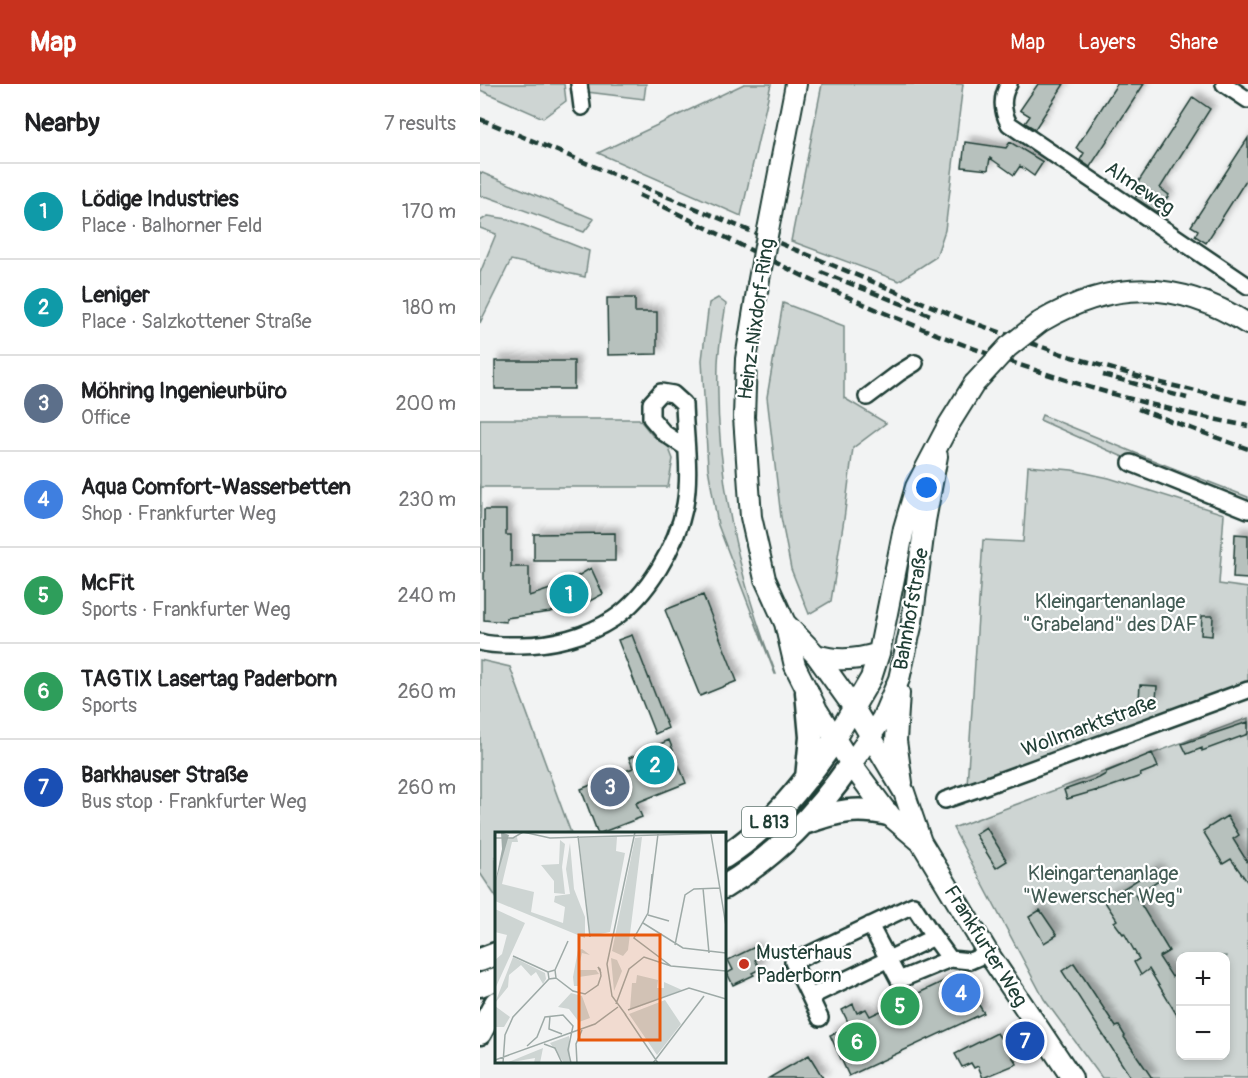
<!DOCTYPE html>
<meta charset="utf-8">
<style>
:root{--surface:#fff;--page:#f6f6f6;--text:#202124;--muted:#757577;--line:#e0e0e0;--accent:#c8321e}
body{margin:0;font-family:Pangolin,sans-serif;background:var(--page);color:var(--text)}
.controls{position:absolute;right:18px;bottom:18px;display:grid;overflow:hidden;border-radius:12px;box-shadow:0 3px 9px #0003}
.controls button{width:54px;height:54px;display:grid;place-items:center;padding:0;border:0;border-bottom:2px solid var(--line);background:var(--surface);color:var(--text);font:30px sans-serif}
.you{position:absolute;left:447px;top:404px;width:21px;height:21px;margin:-15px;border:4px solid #fff;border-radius:50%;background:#1a73e8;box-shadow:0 0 0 9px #1a73e833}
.badge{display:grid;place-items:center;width:39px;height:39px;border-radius:50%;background:var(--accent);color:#fff;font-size:20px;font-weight:700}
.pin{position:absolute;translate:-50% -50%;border:3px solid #fff;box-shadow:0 2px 6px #0006}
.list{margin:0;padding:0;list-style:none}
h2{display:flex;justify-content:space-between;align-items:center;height:78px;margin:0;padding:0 24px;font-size:26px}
h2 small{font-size:20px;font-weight:400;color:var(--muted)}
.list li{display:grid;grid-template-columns:39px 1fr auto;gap:18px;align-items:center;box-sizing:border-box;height:96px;padding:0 24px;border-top:2px solid var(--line)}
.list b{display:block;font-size:22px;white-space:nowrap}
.list p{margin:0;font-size:20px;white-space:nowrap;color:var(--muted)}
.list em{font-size:20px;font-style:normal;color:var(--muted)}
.map{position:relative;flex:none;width:768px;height:994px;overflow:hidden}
header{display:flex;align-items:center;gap:36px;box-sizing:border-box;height:84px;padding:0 30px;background:var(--accent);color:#fff}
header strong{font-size:28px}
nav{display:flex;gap:33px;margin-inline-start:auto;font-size:21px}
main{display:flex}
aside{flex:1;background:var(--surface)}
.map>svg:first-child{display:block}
.green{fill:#ced5d3;stroke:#768984;stroke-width:1.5;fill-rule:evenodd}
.building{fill:#b7c1bd;stroke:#1f3d34;stroke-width:1.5;filter:url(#shadow)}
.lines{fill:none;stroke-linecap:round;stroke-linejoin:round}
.minor-casing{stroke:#1f3d34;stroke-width:20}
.major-casing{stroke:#1f3d34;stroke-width:24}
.highway-casing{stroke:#1f3d34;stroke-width:27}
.minor{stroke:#fff;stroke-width:15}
.major{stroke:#fff;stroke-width:20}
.highway{stroke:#fff;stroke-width:22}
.rail{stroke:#1f3d34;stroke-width:4.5;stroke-dasharray:9 4.5;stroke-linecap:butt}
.major-bridge-casing{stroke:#1f3d34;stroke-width:24;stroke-linecap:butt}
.major-bridge{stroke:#fff;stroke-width:20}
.poi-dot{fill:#c8321e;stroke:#fff;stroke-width:2}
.labels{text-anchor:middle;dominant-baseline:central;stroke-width:4.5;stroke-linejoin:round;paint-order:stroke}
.shield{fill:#fff;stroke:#627771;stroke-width:1.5}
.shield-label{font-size:18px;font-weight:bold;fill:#1f3d34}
.street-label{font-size:20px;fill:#1f3d34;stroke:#fff}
.park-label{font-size:20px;fill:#425b54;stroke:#fff}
.poi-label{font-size:20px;fill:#1f3d34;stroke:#fff;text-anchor:start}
.inset-road{fill:none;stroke:#9eaaa7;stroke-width:1.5}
.view{fill:#e8590c;fill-opacity:0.15;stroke:#e8590c;stroke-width:3}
.inset-edge{fill:none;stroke:#1f3d34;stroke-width:3}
</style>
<header>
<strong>Map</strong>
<nav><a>Map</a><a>Layers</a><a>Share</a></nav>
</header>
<main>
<aside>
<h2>Nearby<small>7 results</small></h2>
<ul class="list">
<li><span class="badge" style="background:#0f9aa8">1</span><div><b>Lödige Industries</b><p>Place · Balhorner Feld</p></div><em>170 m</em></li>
<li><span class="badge" style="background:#0f9aa8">2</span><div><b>Leniger</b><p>Place · Salzkottener Straße</p></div><em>180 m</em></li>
<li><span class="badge" style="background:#5c6f8a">3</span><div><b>Möhring Ingenieurbüro</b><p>Office</p></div><em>200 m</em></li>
<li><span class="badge" style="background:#3f7fe0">4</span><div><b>Aqua Comfort-Wasserbetten</b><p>Shop · Frankfurter Weg</p></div><em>230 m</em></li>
<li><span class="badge" style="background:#2e9e5b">5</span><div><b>McFit</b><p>Sports · Frankfurter Weg</p></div><em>240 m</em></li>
<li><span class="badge" style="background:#2e9e5b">6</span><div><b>TAGTIX Lasertag Paderborn</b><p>Sports</p></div><em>260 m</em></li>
<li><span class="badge" style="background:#1a4fb4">7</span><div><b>Barkhauser Straße</b><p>Bus stop · Frankfurter Weg</p></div><em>260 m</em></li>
</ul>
</aside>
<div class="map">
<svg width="768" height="994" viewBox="0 0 768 994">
<defs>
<filter id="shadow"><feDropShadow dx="5.5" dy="-5.5" stdDeviation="3" flood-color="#0004"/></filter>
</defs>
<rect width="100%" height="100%" fill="#f2f3f3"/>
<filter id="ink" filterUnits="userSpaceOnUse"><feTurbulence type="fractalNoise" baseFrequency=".0167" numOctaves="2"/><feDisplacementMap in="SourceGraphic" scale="12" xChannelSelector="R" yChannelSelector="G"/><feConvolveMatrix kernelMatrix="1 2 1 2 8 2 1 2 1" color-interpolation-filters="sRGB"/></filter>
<g filter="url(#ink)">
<path class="green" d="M 0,0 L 84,0 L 86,17 L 63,34 L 0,6 Z
M 106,0 L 166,0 L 164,15 L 107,8 Z
M 264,0 L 291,0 L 261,132 L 118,69 Z
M 342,0 L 483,0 L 465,146 L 456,173 L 419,197 L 311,157 Z
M 0,88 L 114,135 L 104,148 L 8,113 L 0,112 Z
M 8,132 L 28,135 L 109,167 L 105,193 L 31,176 L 0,239 L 0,189 L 16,150 L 0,144 L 0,137 Z
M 238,214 L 246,220 C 243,240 239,259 238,279 C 235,386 257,491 296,590 L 295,590 L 238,441 L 228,384 L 222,276 L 229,219 Z
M 303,219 L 364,242 L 364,314 L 406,339 L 373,364 L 364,435 L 351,517 L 329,530 L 311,485 L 301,433 L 287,313 Z
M 562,331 L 680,379 L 768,413 L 768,421 L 652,377 L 560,336 Z
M 0,335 L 159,335 L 172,351 L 188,362 L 193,375 L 188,403 L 1,403 L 0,489 Z
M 548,382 L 592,386 L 629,394 L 744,430 L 739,500 L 768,504 L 768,598 L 487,701 L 503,456 L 543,458 Z
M 0,576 L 30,583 L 91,749 L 16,750 L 16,813 L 0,789 Z
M 768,634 L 768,994 L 622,994 L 564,915 L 473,744 ZM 700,872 L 746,872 L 746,972 L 700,972 Z"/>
<path class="building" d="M 558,0 L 584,0 L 555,45 L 545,39 L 550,32 L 540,26 Z
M 637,0 L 664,0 L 610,83 L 600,76 L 604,69 L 596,64 Z
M 713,13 L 730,25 L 680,104 L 689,111 L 677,128 L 655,114 L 660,107 L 655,103 Z
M 768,54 L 768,93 L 726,159 L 715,152 L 718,146 L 711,142 Z
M 485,58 L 526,64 L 530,58 L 563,78 L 554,92 L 540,82 L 534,91 L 510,74 L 508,86 L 482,83 Z
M 127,214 L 155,214 L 155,228 L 177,228 L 177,270 L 128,271 Z
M 15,277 L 94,277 L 94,305 L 15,305 Z
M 4,426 L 26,426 L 26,451 L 31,451 L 31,483 L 49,483 L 49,512 L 83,501 L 111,484 L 123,510 L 108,518 L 106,514 L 71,528 L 26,534 L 26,538 L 4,536 Z
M 135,449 L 135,477 L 54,477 L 54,450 Z
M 755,450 L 768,451 L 768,495 L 753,494 Z
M 223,511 L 257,597 L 220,612 L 185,526 Z
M 722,532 L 733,532 L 732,552 L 721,551 Z
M 152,551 L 188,644 L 175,650 L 138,556 Z
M 660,601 L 677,602 L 676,617 L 659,616 Z
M 768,638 L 768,650 L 722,667 L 722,664 L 707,670 L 702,660 Z
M 189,656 L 206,699 L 156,719 L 162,733 L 118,750 L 101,705 L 153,684 L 149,674 Z
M 672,669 L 678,683 L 660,690 L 661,692 L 618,707 L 618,706 L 587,715 L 584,706 L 619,694 L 626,690 L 626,688 Z
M 747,732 L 759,751 L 753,755 L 768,779 L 768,799 L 751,775 L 743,780 L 723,747 Z
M 506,743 L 527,777 L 516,784 L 495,750 Z
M 676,784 L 682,794 L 655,811 L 689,867 L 679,873 L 692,893 L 700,887 L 700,936 L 669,885 L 661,891 L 654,878 L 659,875 L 644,849 L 643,850 L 634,838 L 637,836 L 623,815 L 634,809 L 635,810 Z
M 560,826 L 577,851 L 564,859 L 549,833 Z
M 275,863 L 280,873 L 275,876 L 280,885 L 272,889 L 274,891 L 253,901 L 247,889 L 253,886 L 248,876 Z
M 594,879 L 636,943 L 639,942 L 645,952 L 644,953 L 672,994 L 651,994 L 582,887 Z
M 479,890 L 504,929 L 369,992 L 350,951 L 370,942 L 362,926 L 373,920 L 377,929 L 386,925 L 390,932 Z
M 517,949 L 537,980 L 503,994 L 498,982 L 494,984 L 491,979 L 482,983 L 475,970 Z
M 329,971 L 343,994 L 289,994 Z"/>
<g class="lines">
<g class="minor-casing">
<path id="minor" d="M 99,0 L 102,23
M 529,0 C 521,13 522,27 529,40 L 768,202
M 744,0 L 768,16
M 387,313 L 419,289 L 435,279
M 651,379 L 768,426
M 0,558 C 13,562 28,561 41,561 C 72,561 107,552 133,535 C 168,512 197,461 205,421 C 211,388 205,353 204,320 L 193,310 L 181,308 L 171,319 L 171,334 L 184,349 L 205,363
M 465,716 L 497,705 L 768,606
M 390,841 L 419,896 L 470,875
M 454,853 L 433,821 L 313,878 L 330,913 L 454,853 L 470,875 L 490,877 L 508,869
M 330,913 L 340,934"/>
</g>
<g class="major-casing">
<path id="major" d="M 288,146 L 316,0
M 278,201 L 266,275 L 264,333 L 271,433 L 285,495 L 305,539 L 315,582 L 337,626 L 371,680 L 408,730 L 441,758
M 560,238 C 632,196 696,195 768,240
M 305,539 L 336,571 L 374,624 L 424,708 L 441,758 L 508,869 L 592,994
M 336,571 C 358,578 378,576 399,569
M 419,609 L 416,657 L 422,699
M 355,655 L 391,594 L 399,569 L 424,444 L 436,403 L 469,340 L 494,300
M 371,680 L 402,635 L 419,595 L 432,538 L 445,437 L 457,372"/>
</g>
<g class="highway-casing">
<path id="highway" d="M 327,608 L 331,653 L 327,694
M 327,738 C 357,727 377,723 408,730
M 244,773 C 291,743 324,700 355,655
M 244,803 C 297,771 336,730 371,680
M 0,876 L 16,870
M 0,901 L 16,895
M 0,949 L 16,919"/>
</g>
<use href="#minor" class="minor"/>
<use href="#major" class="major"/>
<use href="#highway" class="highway"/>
<path class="rail" d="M 0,35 L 480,234 L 582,270 L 677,298 L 768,319
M 159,111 C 226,142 291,178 359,209 C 490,268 626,315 768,342
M 341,188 L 450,231
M 623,291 L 707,314
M 658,325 L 768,365"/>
<g class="major-bridge-casing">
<path id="major-bridge" d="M 278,201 L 288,146
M 494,300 L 528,263 L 560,238"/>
</g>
<use href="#major-bridge" class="major-bridge"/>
</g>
</g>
<circle class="poi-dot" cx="264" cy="880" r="6"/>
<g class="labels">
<rect class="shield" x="262" y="723" width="54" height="30" rx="4.5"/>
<g class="shield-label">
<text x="289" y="738">L 813</text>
</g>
<g class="street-label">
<text transform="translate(660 104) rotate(34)">Almeweg</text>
<text transform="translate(276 235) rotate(-82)">Heinz-Nixdorf-Ring</text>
<text transform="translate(431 525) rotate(-80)">Bahnhofstraße</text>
<text transform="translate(609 642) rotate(-20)">Wollmarktstraße</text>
<text transform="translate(506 862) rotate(58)">Frankfurter Weg</text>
</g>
<g class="park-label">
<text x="630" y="517">Kleingartenanlage<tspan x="630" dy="23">"Grabeland" des DAF</tspan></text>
<text x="623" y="789">Kleingartenanlage<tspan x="623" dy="23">"Wewerscher Weg"</tspan></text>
</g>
<g class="poi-label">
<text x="276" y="868">Musterhaus<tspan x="276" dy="23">Paderborn</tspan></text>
</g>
</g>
<g transform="translate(15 748)">
<rect width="231" height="231" fill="#f2f3f3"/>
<path d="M 22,5 L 23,10 L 17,10 L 7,52 L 39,60 L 36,80 L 68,91 L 70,75 L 59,70 L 60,64 L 75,62 L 71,37 L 75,11 L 79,57 L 90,85 L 90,106 L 0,69 L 0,52 L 12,7 ZM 122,5 L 121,19 L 130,21 L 115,100 L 95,104 L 84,6 ZM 147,5 L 133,118 L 128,124 L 117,119 L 140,6 ZM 65,8 L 70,12 L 67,35 L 70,62 L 59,61 L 59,49 L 46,33 L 64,32 ZM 0,77 L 30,91 L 0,157 L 0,128 L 7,122 L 12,103 L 0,100 ZM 87,117 L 95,123 L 87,121 L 83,138 L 101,138 L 104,142 L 84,145 L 84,154 L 79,154 L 78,145 L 83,118 ZM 18,125 L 50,141 L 51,147 L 48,152 L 41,140 L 36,144 L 26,133 L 14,143 L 13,155 L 0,171 ZM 116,126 L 122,128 L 127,139 L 119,159 ZM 142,143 L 163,148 L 162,156 L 169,156 L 169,150 L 187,158 L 135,177 L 137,151 L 141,151 ZM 76,161 L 87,164 L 95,186 L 84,190 L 74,177 L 63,175 ZM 170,168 L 186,192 L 162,223 L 134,182 ZM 0,174 L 15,185 L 9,195 L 0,195 ZM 74,204 L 75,231 L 69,231 L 55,211 ZM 48,216 L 45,231 L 39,231 L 40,226 L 11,231 Z" fill="#ced5d3"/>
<path d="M 6,0 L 14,3 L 0,52 L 7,17 Z" fill="#a1adaa"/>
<path class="inset-road" d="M 163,2 L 153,81 L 139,106 L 176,134M 216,2 L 231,94M 83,4 L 95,105M 0,6 L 18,6 L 28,0 L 55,6 L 231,1M 208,56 L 214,121M 155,64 L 157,42M 153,83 L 174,89M 148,91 L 188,116 L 231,121M 180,113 L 190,63 L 199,57 L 225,56M 18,124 L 53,140M 60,138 L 73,109M 61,146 L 78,159 L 90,162 L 103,153 L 106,144 L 105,137 L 103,135 L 106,141M 121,172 L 134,137 L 149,125 L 176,134 L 231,139M 133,178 L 194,156 L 231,167M 130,182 L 163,231M 131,183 L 117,164 L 112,132 L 140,0M 55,184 L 54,197 L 67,202M 49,212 L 60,216 L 67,231M 32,214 L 42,205 L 50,185 L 68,183 L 78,194 L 73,218 L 76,231M 0,228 L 100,192 L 123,175M 8,231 L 10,203 L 18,185 L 54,147 L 61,146 L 60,138 L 53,140 L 54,147M 82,231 L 81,212 L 87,198M 158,231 L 209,164"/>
<path class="view" d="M 84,103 L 165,103 L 165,208 L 84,208 Z"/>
<rect width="231" height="231" class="inset-edge"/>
</g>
</svg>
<div class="controls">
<button>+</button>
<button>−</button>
</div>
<div class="you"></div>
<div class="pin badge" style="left:89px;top:510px;background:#0f9aa8">1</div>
<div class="pin badge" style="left:175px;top:681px;background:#0f9aa8">2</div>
<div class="pin badge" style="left:130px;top:703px;background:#5c6f8a">3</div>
<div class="pin badge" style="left:481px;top:909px;background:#3f7fe0">4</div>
<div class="pin badge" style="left:420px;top:922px;background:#2e9e5b">5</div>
<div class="pin badge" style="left:377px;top:958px;background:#2e9e5b">6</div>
<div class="pin badge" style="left:545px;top:957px;background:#1a4fb4">7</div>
</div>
</main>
